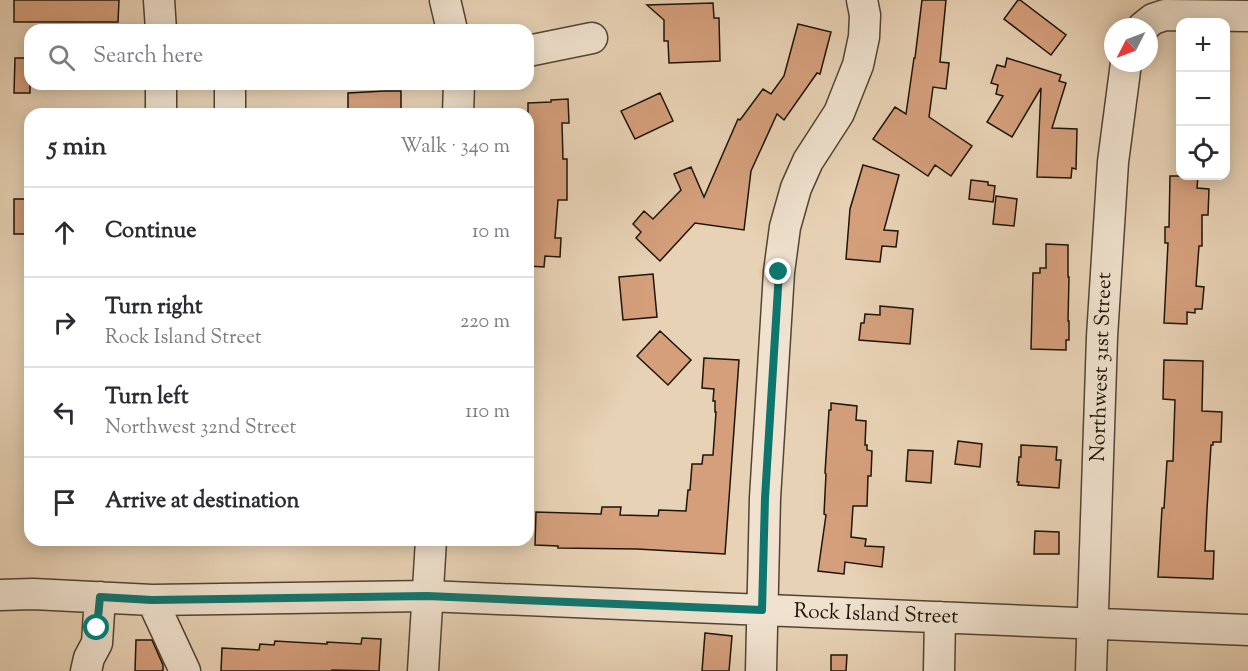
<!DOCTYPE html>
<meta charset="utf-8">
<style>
:root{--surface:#fff;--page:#f7f7f7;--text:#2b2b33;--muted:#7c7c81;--line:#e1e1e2}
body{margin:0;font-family:"Sorts Mill Goudy",serif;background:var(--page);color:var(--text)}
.controls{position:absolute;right:18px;top:18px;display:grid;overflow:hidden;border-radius:12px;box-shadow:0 3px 15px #0003}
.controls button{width:54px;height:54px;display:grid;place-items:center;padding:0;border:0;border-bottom:2px solid var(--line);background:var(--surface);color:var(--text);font:30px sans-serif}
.compass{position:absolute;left:1104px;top:18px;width:54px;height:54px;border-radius:50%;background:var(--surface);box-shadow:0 3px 15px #0003;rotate:228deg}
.stop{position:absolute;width:18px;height:18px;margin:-14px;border:4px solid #0f766e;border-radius:50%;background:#fff}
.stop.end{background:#0f766e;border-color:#fff;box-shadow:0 2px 6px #0008}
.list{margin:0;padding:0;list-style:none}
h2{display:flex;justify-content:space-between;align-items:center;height:78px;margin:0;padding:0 24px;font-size:26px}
h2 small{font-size:20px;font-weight:400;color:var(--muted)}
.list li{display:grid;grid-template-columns:39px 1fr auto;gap:18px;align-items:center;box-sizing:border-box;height:90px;padding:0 24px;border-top:2px solid var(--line)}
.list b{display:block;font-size:22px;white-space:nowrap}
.list p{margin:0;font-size:20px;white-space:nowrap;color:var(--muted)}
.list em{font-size:20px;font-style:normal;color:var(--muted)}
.icon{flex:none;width:33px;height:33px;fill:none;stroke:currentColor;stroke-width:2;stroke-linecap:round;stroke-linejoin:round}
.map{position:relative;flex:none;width:1248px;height:671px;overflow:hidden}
.search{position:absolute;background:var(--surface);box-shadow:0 3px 15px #0003;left:24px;top:24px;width:510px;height:66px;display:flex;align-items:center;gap:15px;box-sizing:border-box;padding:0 21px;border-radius:18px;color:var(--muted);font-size:22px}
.panel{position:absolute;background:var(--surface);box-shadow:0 3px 15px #0003;left:24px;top:108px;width:510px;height:438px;border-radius:18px}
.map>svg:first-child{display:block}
.building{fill:#d59f7c;stroke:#1d1408;stroke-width:1.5}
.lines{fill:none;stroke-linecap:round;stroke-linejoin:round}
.minor-casing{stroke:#504433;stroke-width:33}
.minor{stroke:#f0e2cf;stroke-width:30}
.route{stroke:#0f766e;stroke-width:8}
.labels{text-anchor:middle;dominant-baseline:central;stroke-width:4.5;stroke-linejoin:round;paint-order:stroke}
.street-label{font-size:21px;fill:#1d1408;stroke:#f0e2cf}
</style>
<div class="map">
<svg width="1248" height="671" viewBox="0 0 1248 671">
<rect width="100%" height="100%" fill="#e8d2b5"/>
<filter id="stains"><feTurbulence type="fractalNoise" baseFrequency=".00333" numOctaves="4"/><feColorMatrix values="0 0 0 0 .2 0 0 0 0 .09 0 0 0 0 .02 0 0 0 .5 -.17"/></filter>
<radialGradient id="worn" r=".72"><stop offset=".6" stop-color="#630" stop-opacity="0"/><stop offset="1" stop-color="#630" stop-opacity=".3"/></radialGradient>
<path class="building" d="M 14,0 L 119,0 L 118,22 L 14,22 Z
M 922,0 L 946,0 L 940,62 L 949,63 L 946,89 L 933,87 L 929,117 L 972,146 L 951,176 L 935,165 L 928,176 L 873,139 L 895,107 L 906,114 L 914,58 L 915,58 Z
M 1018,0 L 1020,0 L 1066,35 L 1051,55 L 1004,19 Z
M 713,3 L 714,18 L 719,18 L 720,61 L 669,63 L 668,41 L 664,41 L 664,20 L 647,5 Z
M 798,24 L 831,32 L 820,74 L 817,73 L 784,120 L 777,114 L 751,171 L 744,230 L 695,223 L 660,261 L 636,238 L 641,232 L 633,224 L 644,211 L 653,219 L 681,190 L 674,174 L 691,167 L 704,197 L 738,119 L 740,120 L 763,89 L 771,94 L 784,76 Z
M 15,58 L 30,58 L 30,93 L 14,93 Z
M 1007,58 L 1061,75 L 1059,81 L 1066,83 L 1052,128 L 1077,129 L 1076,169 L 1072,168 L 1071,178 L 1037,177 L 1041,88 L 1012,137 L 987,122 L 1003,96 L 996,94 L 998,85 L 991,83 L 997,65 L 1005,67 Z
M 385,91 L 401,91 L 401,114 L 348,114 L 348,93 Z
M 660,93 L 673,121 L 635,139 L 621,111 Z
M 568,99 L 569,123 L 562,123 L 563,159 L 567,159 L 567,200 L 558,200 L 555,238 L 561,238 L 560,257 L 545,256 L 544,267 L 528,266 L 528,103 L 551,102 L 551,100 Z
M 863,165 L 899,175 L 884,230 L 898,231 L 896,247 L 882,246 L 880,262 L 846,259 L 850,209 Z
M 1170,176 L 1198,176 L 1197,188 L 1209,189 L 1208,215 L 1202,215 L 1202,246 L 1199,246 L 1196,286 L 1204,287 L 1202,309 L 1195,309 L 1195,313 L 1187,312 L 1187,324 L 1164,323 L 1168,243 L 1165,243 L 1165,227 L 1169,227 Z
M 971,180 L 988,182 L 988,185 L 995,186 L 993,202 L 969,199 Z
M 996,196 L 1017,199 L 1014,226 L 993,224 Z
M 14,199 L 30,199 L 30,234 L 14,234 Z
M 1046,244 L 1068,245 L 1068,277 L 1069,277 L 1068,321 L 1069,321 L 1069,340 L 1066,340 L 1066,350 L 1031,349 L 1033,273 L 1040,273 L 1040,268 L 1046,268 Z
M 653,274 L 657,317 L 623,320 L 619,277 Z
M 880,306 L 913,309 L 910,344 L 859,340 L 861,323 L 864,323 L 865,314 L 880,315 Z
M 660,331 L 691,360 L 668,385 L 637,356 Z
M 704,358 L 739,360 L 725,554 L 637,549 L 558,548 L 558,546 L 535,545 L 536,512 L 601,514 L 602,507 L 621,507 L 620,515 L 658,516 L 659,510 L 686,511 L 688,490 L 690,490 L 692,464 L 702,464 L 703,455 L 713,455 L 716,412 L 715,412 L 715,401 L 713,401 L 714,389 L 702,388 Z
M 1164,360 L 1203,361 L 1202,411 L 1222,412 L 1221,442 L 1213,442 L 1213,445 L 1211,445 L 1207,509 L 1205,551 L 1214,551 L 1213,579 L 1158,577 L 1162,508 L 1164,508 L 1167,461 L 1173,461 L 1175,400 L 1163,399 Z
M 831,403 L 857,406 L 856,420 L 866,421 L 865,445 L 867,445 L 867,450 L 872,451 L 871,476 L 868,476 L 867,506 L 853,506 L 851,537 L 866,539 L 865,546 L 884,547 L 882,567 L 845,562 L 844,574 L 818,571 L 826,515 L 824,514 L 826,474 L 825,473 L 829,410 L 831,410 Z
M 958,441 L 982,444 L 980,467 L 955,464 Z
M 1021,445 L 1057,447 L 1056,460 L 1061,460 L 1059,488 L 1018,485 L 1019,482 L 1017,482 L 1019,457 L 1021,457 Z
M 908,450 L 933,451 L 931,483 L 906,481 Z
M 1035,531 L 1059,532 L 1059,554 L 1034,554 Z
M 705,633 L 732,636 L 729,671 L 702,671 Z
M 362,638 L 381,639 L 379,671 L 332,670 L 332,671 L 221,671 L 222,648 L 259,650 L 260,644 L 274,645 L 275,641 L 327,644 L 327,642 L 361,644 Z
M 136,640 L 152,640 L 163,665 L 163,671 L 135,671 Z
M 831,655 L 847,655 L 846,671 L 831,671 Z"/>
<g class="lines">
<g class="minor-casing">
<path id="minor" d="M 159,0 L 161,30
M 445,0 L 452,30
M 1143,27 L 1153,19 L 1165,15 L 1248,16
M 528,51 L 592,38
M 230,84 L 230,114
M 161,114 L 161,84
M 458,114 L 459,84
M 0,595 L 33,594 L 152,600 L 427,596 L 1248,630
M 152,600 L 185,671
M 86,671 L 89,658 L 97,643 L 100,597
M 423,671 L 431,540
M 761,671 L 765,498 L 779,272 L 785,227 L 796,188 L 808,161 L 839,113 L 858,65 L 864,37 L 865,15 L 862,0
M 939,671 L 940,617
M 1091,671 L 1102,337 L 1113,162 L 1126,63"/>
</g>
<use href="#minor" class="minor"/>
</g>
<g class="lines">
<path class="route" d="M 97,628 L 100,597 L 152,600 L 427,596 L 762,610 L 765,498 L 779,272"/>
</g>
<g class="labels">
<g class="street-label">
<text transform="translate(1102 367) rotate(-88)">Northwest 31st Street</text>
<text transform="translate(876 615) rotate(2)">Rock Island Street</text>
</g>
</g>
<rect width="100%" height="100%" filter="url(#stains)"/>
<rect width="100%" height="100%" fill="url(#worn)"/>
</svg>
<div class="controls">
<button>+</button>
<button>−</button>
<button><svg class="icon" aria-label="locate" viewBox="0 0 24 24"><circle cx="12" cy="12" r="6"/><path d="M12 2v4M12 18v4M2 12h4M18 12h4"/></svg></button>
</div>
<svg class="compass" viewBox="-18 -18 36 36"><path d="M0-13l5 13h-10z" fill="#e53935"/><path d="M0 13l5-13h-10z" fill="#7c7c81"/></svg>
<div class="stop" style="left:97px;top:628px"></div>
<div class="stop end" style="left:779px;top:272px"></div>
<div class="search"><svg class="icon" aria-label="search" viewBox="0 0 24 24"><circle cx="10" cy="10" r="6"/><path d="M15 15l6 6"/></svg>Search here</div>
<section class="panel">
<h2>5 min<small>Walk · 340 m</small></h2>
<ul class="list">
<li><svg class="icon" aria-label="ahead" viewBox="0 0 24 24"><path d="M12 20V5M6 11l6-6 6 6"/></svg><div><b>Continue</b></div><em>10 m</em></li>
<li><svg class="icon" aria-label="right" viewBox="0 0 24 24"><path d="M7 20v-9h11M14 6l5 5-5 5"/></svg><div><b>Turn right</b><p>Rock Island Street</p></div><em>220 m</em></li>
<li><svg class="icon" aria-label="left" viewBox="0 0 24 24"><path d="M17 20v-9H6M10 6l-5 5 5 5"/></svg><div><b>Turn left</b><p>Northwest 32nd Street</p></div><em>110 m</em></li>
<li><svg class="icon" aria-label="arrive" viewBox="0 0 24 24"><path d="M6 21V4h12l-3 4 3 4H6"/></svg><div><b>Arrive at destination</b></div></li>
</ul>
</section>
</div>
